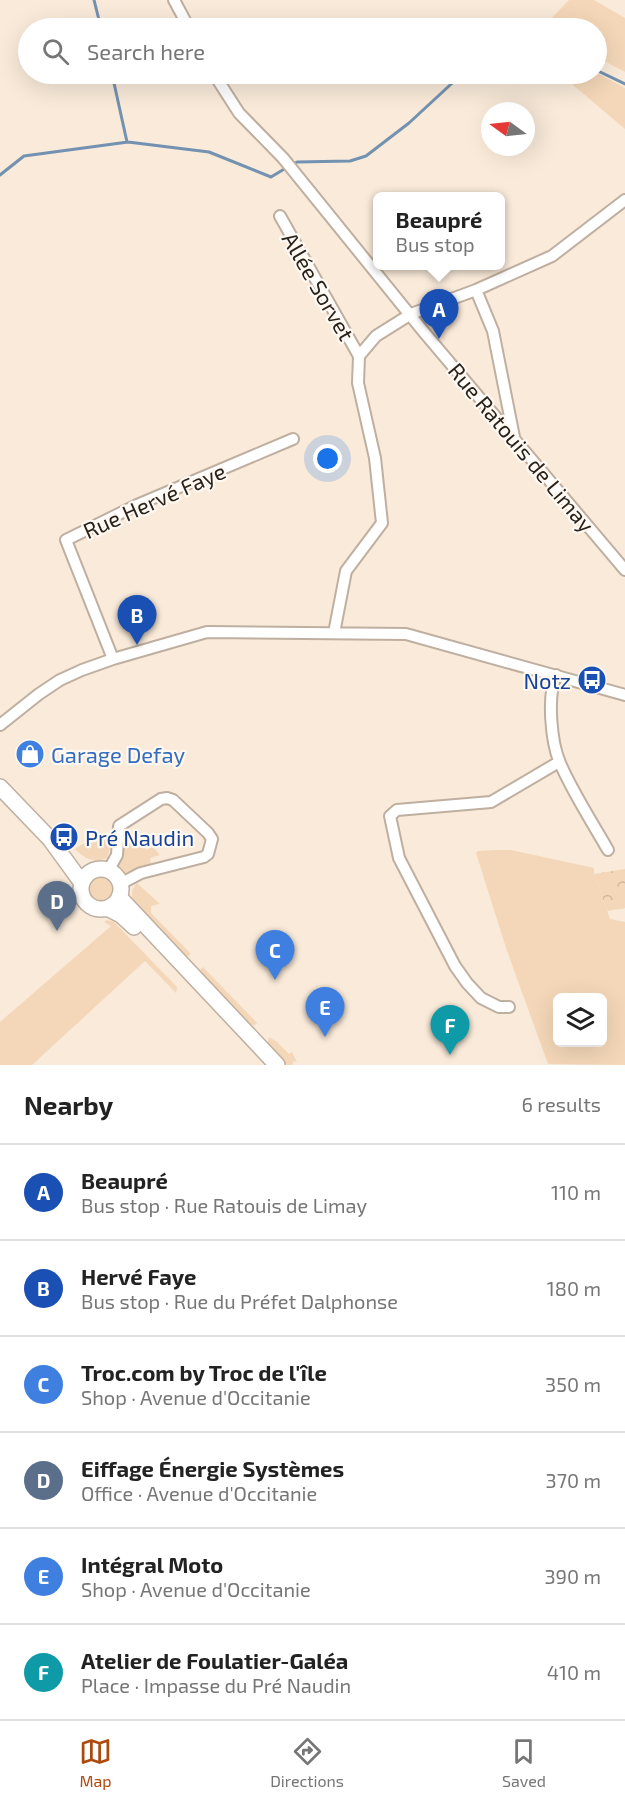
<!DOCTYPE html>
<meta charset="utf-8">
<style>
:root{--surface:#fff;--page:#f6f6f6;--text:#222;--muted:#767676;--line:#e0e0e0;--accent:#ad4b0f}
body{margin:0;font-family:"Exo 2",sans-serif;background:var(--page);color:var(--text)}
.controls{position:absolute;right:18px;bottom:18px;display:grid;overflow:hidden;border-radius:9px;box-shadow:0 6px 24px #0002}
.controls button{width:54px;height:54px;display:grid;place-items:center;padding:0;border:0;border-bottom:2px solid var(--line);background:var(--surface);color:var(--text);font:30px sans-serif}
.compass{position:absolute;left:481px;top:102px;width:54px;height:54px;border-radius:50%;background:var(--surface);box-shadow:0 6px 24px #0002;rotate:285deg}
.you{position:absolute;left:328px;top:459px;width:21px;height:21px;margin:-15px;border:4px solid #fff;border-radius:50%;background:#1a73e8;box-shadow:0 0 0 9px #1a73e833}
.badge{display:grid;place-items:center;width:39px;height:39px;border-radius:50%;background:var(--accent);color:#fff;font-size:20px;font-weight:700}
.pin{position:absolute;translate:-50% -50px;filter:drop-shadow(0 2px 3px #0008)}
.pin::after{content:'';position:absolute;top:32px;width:21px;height:18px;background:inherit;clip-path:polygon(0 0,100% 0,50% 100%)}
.popup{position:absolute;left:373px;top:192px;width:132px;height:78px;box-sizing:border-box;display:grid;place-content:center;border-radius:9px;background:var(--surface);filter:drop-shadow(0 2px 4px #0005);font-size:20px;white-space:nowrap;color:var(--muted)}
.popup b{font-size:22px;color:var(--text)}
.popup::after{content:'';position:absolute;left:50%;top:100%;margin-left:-12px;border:12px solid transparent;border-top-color:var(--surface)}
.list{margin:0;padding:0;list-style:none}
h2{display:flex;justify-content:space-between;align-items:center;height:78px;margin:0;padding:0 24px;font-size:26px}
h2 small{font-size:20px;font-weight:400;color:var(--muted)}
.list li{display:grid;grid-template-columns:39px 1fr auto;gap:18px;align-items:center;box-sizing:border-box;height:96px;padding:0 24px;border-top:2px solid var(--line)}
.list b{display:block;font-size:22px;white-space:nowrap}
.list p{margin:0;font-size:20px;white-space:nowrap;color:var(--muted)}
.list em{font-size:20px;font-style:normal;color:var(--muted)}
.icon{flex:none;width:33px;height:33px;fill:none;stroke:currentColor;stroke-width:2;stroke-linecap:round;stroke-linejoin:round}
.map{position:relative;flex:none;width:625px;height:1065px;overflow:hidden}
.search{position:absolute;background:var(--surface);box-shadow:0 6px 24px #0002;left:18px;right:18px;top:18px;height:66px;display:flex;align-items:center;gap:15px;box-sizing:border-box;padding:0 21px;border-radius:33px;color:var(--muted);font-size:22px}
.sheet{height:654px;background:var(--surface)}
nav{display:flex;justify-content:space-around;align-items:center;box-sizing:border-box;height:84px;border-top:2px solid var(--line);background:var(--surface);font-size:16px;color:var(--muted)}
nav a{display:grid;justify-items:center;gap:3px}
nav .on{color:var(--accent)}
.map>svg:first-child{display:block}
.grass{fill:#f4d7b8;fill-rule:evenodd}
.forest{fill:url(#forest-crowns)}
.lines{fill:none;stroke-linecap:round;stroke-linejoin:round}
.stream{stroke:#7391b0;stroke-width:3}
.street-casing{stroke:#beafa0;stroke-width:14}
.secondary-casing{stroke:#beafa0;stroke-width:18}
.street{stroke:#fff;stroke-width:10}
.secondary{stroke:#fff;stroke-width:15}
.labels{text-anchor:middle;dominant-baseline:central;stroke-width:4.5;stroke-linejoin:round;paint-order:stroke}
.street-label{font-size:22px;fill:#28221c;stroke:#fff9f2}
.transit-label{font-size:22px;fill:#164399;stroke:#fff9f2;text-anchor:end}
.shop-label{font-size:22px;fill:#366cbe;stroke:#fff9f2;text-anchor:start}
</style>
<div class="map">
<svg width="625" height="1065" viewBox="0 0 625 1065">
<defs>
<pattern id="forest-crowns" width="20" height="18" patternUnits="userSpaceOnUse" patternTransform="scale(1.5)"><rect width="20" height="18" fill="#f4d7b8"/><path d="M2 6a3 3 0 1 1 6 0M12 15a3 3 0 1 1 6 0" fill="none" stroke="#d1b89e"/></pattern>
</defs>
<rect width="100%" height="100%" fill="#f9ead9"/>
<path class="grass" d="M 569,0 L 594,0 L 625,18 L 625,72 L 597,57 L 596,28 L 542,28 Z
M 597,73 L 625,88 L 625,129 L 560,74 Z
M 123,828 L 147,850 L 152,846 L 160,855 L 150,858 L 151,865 L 125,873 L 116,864 Z
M 100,833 L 106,842 L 113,838 L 107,858 C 94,864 84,858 75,849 Z
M 495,850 L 511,850 L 594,868 L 594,874 L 610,919 L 625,922 L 625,1065 L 548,1064 L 507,951 L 476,853 L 478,851 ZM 558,998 L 602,998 L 602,1042 L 558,1042 Z
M89 888a12 12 0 1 1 24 0a12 12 0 1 1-24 0Z
M 137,883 L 160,904 L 151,906 L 151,913 L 191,954 L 185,959 L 134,903 C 130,895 132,888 137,883 Z
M 107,920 L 114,922 L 177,987 L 176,993 L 145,961 L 32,1065 L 0,1065 L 0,1022 L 111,926 L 104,922 Z
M 203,967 L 257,1023 L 255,1025 L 250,1025 L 198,972 Z
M 269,1037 L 277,1042 L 289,1054 L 292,1052 L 297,1062 L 294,1061 L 292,1065 L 287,1065 L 267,1044 Z"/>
<path class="forest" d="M 625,869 L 625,908 L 607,911 L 594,874 Z"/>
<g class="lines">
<path class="stream" d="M 94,0 L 101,28
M 596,70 L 625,84
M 112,74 L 127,142
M 292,165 L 297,162 L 350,161 L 366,156 L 409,123 L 462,74
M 0,175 L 24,156 L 128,142 L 209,152 L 271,177 L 286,168"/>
<g class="street-casing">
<path id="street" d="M 174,0 L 189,28
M 214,74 L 239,113 L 283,158 L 423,331 L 625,570
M 280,216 L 359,356
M 476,290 L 493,331 L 514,437
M 334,633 L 346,571 L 382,523 L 375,458 L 358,383 L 359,356 L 376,336 L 411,314 L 476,290 L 552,256 L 625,200
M 113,659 L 66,540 L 137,505 L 293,439
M 556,675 C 547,697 551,742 560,763 C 573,793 592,822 608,850
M 0,725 L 39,694 L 60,680 L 82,670 L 113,659 L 207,632 L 406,634 L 625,695
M 108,871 L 117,855 L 119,826 L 161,799 L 167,798 L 173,800 L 208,833 L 212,839 L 208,854 L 204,857 L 141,873 L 120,884
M 509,1007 L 499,1007 L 481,998 L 467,983 L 455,966 L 399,858 L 390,816 L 397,810 L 491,802 L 559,762"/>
</g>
<g class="secondary-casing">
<path id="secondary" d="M 0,787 L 50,839 L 82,883
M81 889a20 20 0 1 1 40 0a20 20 0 1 1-40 0Z
M 119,897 L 277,1065
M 107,908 L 121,915 L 134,927"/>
</g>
<use href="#street" class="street"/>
<use href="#secondary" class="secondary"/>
</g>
<defs>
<g id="bus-disc" transform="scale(1.5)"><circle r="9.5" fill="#1a4fb4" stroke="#fff9f2"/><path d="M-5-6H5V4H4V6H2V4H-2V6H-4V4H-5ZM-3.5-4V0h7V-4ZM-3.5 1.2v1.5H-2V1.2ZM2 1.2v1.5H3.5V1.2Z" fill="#fff"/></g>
<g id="shop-disc" transform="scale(1.5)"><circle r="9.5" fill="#3f7fe0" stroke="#fff9f2"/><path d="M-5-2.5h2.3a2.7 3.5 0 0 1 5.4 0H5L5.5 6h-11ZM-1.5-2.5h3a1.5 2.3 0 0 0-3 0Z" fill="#fff"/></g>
</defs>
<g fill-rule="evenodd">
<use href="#bus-disc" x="592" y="680"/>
<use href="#shop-disc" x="30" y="754"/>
<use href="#bus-disc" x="64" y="837"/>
</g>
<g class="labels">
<g class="street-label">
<text transform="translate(319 286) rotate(60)">Allée Sorvet</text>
<text transform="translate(522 447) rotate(50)">Rue Ratouis de Limay</text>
<text transform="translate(154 500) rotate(-24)">Rue Hervé Faye</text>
</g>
<g class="transit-label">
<text x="571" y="680">Notz</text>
<text x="85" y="837" text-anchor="start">Pré Naudin</text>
</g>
<g class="shop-label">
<text x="51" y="754">Garage Defay</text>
</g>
</g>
</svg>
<div class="controls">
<button><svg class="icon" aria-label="layers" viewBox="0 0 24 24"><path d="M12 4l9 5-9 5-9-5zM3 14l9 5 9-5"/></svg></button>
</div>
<svg class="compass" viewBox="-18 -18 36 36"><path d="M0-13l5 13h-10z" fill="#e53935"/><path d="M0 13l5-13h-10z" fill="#767676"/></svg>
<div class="you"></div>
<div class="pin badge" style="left:439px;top:339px;background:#1a4fb4">A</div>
<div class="popup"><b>Beaupré</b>Bus stop</div>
<div class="pin badge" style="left:137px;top:645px;background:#1a4fb4">B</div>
<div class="pin badge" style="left:275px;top:980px;background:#3f7fe0">C</div>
<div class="pin badge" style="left:57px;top:931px;background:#5c6f8a">D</div>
<div class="pin badge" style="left:325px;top:1037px;background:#3f7fe0">E</div>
<div class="pin badge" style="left:450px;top:1055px;background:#0f9aa8">F</div>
<div class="search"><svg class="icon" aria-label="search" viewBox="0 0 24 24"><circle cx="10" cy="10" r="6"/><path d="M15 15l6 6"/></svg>Search here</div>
</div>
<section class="sheet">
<h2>Nearby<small>6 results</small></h2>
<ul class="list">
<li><span class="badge" style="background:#1a4fb4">A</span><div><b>Beaupré</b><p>Bus stop · Rue Ratouis de Limay</p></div><em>110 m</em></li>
<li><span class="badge" style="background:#1a4fb4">B</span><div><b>Hervé Faye</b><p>Bus stop · Rue du Préfet Dalphonse</p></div><em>180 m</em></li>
<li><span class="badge" style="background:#3f7fe0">C</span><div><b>Troc.com by Troc de l'île</b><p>Shop · Avenue d'Occitanie</p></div><em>350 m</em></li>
<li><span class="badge" style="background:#5c6f8a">D</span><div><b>Eiffage Énergie Systèmes</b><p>Office · Avenue d'Occitanie</p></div><em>370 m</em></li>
<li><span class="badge" style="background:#3f7fe0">E</span><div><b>Intégral Moto</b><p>Shop · Avenue d'Occitanie</p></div><em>390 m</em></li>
<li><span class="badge" style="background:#0f9aa8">F</span><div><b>Atelier de Foulatier-Galéa</b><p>Place · Impasse du Pré Naudin</p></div><em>410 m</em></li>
</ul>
</section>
<nav>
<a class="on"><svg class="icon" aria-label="map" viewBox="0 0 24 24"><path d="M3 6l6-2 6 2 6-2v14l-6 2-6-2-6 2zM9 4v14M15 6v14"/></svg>Map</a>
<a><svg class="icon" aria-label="directions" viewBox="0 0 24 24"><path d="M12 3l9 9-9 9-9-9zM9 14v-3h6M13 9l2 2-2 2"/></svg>Directions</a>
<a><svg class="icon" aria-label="saved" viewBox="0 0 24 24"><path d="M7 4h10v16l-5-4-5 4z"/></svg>Saved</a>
</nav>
